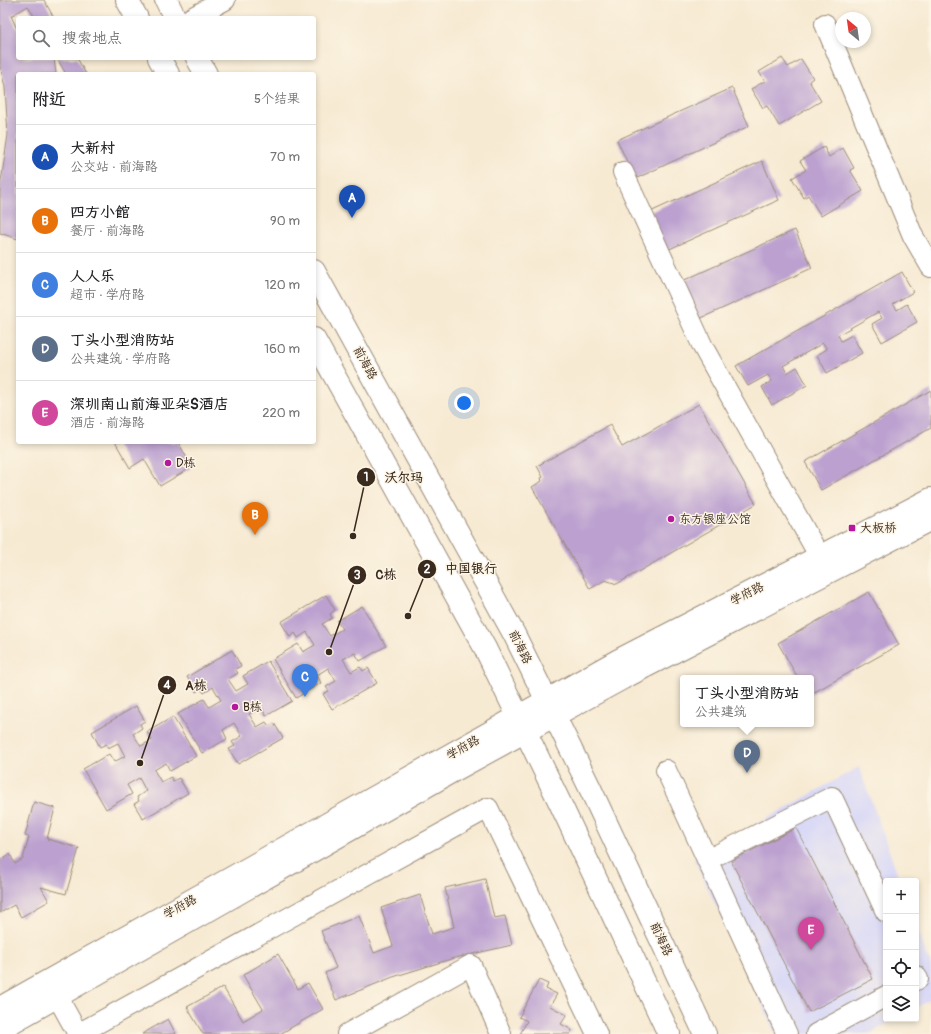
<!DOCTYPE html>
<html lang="zh">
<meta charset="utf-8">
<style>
:root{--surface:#fff;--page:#f6f6f6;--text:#202124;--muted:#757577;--line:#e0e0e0;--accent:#b5179e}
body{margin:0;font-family:Pangolin,"LXGW WenKai TC",sans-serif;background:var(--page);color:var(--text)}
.controls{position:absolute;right:12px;bottom:12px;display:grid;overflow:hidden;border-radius:4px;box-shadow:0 2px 6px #0003}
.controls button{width:36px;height:36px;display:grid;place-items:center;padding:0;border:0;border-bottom:1px solid var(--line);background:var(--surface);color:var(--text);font:20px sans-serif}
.compass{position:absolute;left:835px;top:12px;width:36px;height:36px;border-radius:50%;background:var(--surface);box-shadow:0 2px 6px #0003;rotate:331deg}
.you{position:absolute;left:464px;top:403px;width:14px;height:14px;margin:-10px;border:3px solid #fff;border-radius:50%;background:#1a73e8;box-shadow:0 0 0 6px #1a73e833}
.badge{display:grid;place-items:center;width:26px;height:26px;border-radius:50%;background:var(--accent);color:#fff;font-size:13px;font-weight:700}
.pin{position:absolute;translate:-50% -33px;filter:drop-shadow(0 1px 2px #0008)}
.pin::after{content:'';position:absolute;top:21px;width:14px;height:12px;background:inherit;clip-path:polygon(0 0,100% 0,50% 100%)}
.popup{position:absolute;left:680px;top:675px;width:134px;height:52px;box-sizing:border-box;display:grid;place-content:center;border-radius:4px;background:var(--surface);filter:drop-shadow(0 1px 3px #0005);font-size:13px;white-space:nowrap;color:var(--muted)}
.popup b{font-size:15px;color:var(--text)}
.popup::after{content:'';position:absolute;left:50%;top:100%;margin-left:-8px;border:8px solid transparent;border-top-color:var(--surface)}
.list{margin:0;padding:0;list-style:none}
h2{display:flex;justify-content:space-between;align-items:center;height:52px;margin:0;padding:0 16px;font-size:17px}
h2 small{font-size:13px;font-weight:400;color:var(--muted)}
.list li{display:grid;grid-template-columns:26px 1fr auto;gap:12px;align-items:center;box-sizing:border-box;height:64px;padding:0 16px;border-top:1px solid var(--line)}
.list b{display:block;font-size:15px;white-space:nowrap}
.list p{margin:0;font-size:13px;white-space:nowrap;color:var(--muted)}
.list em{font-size:13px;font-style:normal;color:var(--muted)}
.icon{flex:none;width:22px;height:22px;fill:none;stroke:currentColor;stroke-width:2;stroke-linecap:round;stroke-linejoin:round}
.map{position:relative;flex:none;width:931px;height:1034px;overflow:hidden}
.search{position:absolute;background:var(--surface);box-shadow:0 2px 6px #0003;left:16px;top:16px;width:300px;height:44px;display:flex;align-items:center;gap:10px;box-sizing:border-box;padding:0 14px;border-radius:4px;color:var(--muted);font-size:15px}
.panel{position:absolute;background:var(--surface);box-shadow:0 2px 6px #0003;left:16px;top:72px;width:300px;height:372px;border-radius:4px}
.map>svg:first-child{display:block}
.built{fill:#d7d7f8}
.building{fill:#bba0d0}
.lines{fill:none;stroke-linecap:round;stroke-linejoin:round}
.minor-casing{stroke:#998a78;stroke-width:22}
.major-casing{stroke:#998a78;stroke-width:24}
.minor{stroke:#fff;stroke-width:20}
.major{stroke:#fff;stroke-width:22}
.poi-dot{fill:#b5179e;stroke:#fcf5e5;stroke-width:1.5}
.labels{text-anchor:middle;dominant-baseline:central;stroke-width:3;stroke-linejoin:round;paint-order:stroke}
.street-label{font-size:12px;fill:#3b2a1e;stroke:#fcf5e5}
.poi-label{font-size:12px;fill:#3b2a1e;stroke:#fcf5e5;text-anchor:start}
.leader{fill:none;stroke:#3b2a1e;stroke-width:1.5}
.callout-dot{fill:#3b2a1e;stroke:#fcf5e5;stroke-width:1.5}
.mark-label{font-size:12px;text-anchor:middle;font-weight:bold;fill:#fff}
.callout-label{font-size:13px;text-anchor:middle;font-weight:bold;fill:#3b2a1e;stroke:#fcf5e5;stroke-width:3;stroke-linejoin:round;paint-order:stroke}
</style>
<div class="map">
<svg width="931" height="1034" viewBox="0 0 931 1034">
<rect width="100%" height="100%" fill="#fcf5e5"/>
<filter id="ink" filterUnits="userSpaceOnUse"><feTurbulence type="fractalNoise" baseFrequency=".025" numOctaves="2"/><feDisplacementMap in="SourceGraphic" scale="8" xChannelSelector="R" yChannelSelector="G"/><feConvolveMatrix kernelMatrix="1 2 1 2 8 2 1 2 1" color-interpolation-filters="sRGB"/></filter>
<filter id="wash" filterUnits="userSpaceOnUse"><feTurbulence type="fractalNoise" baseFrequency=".012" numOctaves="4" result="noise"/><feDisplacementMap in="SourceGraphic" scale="16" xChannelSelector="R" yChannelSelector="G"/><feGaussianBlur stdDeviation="0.9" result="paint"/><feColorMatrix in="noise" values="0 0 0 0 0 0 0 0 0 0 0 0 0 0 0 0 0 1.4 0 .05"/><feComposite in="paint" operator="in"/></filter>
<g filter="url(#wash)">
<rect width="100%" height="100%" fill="#f7ead3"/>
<path class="built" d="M 859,767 L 900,881 L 886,881 L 886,1019 L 896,1019 L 869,1034 L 776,1034 L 694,859 Z
M 916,925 L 931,966 L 931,999 L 916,1008 Z"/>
<g id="blocks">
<path class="building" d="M 0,0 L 44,0 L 54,18 L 35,18 L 28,6 L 11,16 L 18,31 L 18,58 L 54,58 L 56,74 L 18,74 L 18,239 L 0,233 L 0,188 L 8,135 L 5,87 L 0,66 Z
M 57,58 L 77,58 L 86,74 L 66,74 Z
M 782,58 L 788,67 L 801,59 L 813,78 L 809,81 L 821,101 L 779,126 L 767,106 L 763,108 L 751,89 L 765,81 L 759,72 Z
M 732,88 L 749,126 L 635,179 L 617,140 Z
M 824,147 L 829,157 L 843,148 L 854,168 L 850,170 L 863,191 L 821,216 L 808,195 L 804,198 L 792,178 L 806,170 L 800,161 Z
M 762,161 L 779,200 L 665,251 L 648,213 Z
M 795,230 L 812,268 L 697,320 L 680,282 Z
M 902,272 L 913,292 L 893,304 L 897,310 L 907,304 L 917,322 L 882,342 L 872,324 L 882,318 L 878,312 L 838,335 L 841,341 L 852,335 L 862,353 L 827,373 L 817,355 L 827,349 L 823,343 L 783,366 L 787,373 L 797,367 L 807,385 L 772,405 L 762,387 L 772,381 L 768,375 L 748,386 L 736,366 Z
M 931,390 L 931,428 L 821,490 L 805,462 Z
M 699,404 L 756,504 L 617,584 L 605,580 L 590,589 L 532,487 L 542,481 L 541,478 L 543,477 L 537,466 L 610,425 L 622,447 Z
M 115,442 L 178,442 L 192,467 L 160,486 L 144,459 L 130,468 Z
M 869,592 L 899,645 L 811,694 L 811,678 L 798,678 L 778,643 Z
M 326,595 L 335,610 L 330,614 L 332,618 L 322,624 L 330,636 L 342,629 L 337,621 L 362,606 L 386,646 L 360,661 L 355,653 L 343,659 L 351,672 L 360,667 L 363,671 L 368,668 L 377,683 L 332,709 L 323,694 L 329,691 L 326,687 L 336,681 L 328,668 L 317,675 L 321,683 L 296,698 L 273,659 L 298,644 L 303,652 L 315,645 L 307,632 L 298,638 L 295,633 L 290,637 L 281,622 Z
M 232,650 L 241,666 L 235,669 L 238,673 L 228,679 L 236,691 L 248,684 L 243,676 L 268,661 L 292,701 L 266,716 L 261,707 L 249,714 L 257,727 L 266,722 L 269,726 L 274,723 L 283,738 L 238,764 L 229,749 L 235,746 L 232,742 L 242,736 L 234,723 L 223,730 L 227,739 L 202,753 L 178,714 L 204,699 L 209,707 L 221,700 L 213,687 L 204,693 L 201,689 L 196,692 L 187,677 Z
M 136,706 L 145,721 L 140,724 L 142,728 L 133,734 L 141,746 L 152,740 L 147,732 L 173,717 L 196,756 L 170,771 L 166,763 L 154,770 L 161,782 L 171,777 L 173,781 L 179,778 L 188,793 L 143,819 L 134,804 L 139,801 L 137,797 L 146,791 L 139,778 L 127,785 L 132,794 L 106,809 L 83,769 L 109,754 L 114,762 L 125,756 L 118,743 L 108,748 L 106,744 L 100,747 L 92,732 Z
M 34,802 L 55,808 L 47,839 L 79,848 L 66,894 L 41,887 L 49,901 L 21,917 L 14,905 L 0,913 L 0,860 L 10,854 L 15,864 L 23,859 L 29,837 L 25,836 Z
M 796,828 L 873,979 L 809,1012 L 731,861 Z
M 485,879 L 494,918 L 505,916 L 512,945 L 451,959 L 393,977 L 336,1000 L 325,973 L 336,968 L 321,931 L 359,916 L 374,953 L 393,946 L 381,908 L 420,895 L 432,934 L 454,927 L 445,888 Z
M 278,954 L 298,989 L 308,983 L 323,1009 L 280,1034 L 203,1034 L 187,1007 L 223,987 L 243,1021 L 263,1009 L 243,975 Z
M 539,980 L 548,984 L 546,989 L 557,994 L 550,1006 L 567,1015 L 561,1024 L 572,1030 L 570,1034 L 520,1034 L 527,1021 L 519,1017 Z
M 168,1019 L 176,1034 L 142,1034 Z"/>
</g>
</g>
<g filter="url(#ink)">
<use href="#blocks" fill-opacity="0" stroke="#998a78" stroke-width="1"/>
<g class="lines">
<g class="minor-casing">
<path id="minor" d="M 191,18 L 225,0
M 825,24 L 913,236 L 931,267
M 623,172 L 703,347 L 827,570
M 666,770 L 787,1034
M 707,860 L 832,797 L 886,912
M 916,976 L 918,979 L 916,980
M 57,996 L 78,1034
M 78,1034 L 488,808 L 597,1034
M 347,1034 L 471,965 L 501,1034
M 816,1034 L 886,996"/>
</g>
<g class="major-casing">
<path id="major" d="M 127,0 L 137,18
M 166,0 L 175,18
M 159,58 L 168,74
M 197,58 L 206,74
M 314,271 L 514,634 L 589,786 L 705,1034
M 314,339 L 485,648 L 560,803 L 669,1034
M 0,1008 L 617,661 L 931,499
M 0,1029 L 451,772 L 623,678 L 931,519"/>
</g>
<use href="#minor" class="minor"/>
<use href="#major" class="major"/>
</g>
</g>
<g class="poi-dot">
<circle cx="168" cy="463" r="4"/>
<circle cx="671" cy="519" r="4"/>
<rect x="848" y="524" width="8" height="8" rx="2"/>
<circle cx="235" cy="707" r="4"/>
</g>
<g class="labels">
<g class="street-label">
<text transform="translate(365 363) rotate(61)">前海路</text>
<text transform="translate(747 594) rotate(-27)">学府路</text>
<text transform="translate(520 647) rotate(63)">前海路</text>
<text transform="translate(463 748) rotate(-30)">学府路</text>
<text transform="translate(180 907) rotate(-29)">学府路</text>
<text transform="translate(661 939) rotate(65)">前海路</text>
</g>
<g class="poi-label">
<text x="176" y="463">D栋</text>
<text x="679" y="519">东方银座公馆</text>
<text x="860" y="528">大板桥</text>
<text x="243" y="707">B栋</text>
</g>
</g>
<path class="leader" d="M353 536L366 477M408 616L427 569M329 652L357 575M140 763L167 685"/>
<g class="callout-dot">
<circle cx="353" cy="536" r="4"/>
<circle cx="408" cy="616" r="4"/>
<circle cx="329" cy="652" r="4"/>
<circle cx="140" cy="763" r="4"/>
<circle cx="366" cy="477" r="10"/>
<circle cx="427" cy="569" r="10"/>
<circle cx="357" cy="575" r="10"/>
<circle cx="167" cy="685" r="10"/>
</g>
<g class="mark-label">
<text x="366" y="481">1</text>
<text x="427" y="573">2</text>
<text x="357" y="579">3</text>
<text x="167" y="689">4</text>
</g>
<g class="callout-label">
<text x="404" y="482">沃尔玛</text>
<text x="471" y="573">中国银行</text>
<text x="386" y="579">C栋</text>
<text x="196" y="690">A栋</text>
</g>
</svg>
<div class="controls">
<button>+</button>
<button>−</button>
<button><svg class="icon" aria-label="locate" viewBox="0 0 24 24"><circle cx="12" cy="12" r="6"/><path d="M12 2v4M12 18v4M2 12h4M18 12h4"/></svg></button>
<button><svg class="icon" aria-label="layers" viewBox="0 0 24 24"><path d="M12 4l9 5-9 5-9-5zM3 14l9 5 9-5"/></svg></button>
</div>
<svg class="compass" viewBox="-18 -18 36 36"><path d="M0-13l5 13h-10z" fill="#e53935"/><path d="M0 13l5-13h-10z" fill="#757577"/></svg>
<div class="you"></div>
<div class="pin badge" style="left:352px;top:218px;background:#1a4fb4">A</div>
<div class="pin badge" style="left:255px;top:535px;background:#e8710a">B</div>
<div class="pin badge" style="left:305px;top:697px;background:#3f7fe0">C</div>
<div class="pin badge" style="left:747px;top:773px;background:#5c6f8a">D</div>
<div class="popup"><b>丁头小型消防站</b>公共建筑</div>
<div class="pin badge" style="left:811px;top:950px;background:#d1479c">E</div>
<div class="search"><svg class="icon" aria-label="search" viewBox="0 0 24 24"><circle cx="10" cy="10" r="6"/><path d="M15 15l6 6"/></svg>搜索地点</div>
<section class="panel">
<h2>附近<small>5个结果</small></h2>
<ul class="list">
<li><span class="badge" style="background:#1a4fb4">A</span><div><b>大新村</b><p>公交站 · 前海路</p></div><em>70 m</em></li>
<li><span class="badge" style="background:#e8710a">B</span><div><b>四方小館</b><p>餐厅 · 前海路</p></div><em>90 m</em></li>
<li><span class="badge" style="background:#3f7fe0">C</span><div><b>人人乐</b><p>超市 · 学府路</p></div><em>120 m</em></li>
<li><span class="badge" style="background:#5c6f8a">D</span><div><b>丁头小型消防站</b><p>公共建筑 · 学府路</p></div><em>160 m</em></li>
<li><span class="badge" style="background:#d1479c">E</span><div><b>深圳南山前海亚朵S酒店</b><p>酒店 · 前海路</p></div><em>220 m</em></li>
</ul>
</section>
</div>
